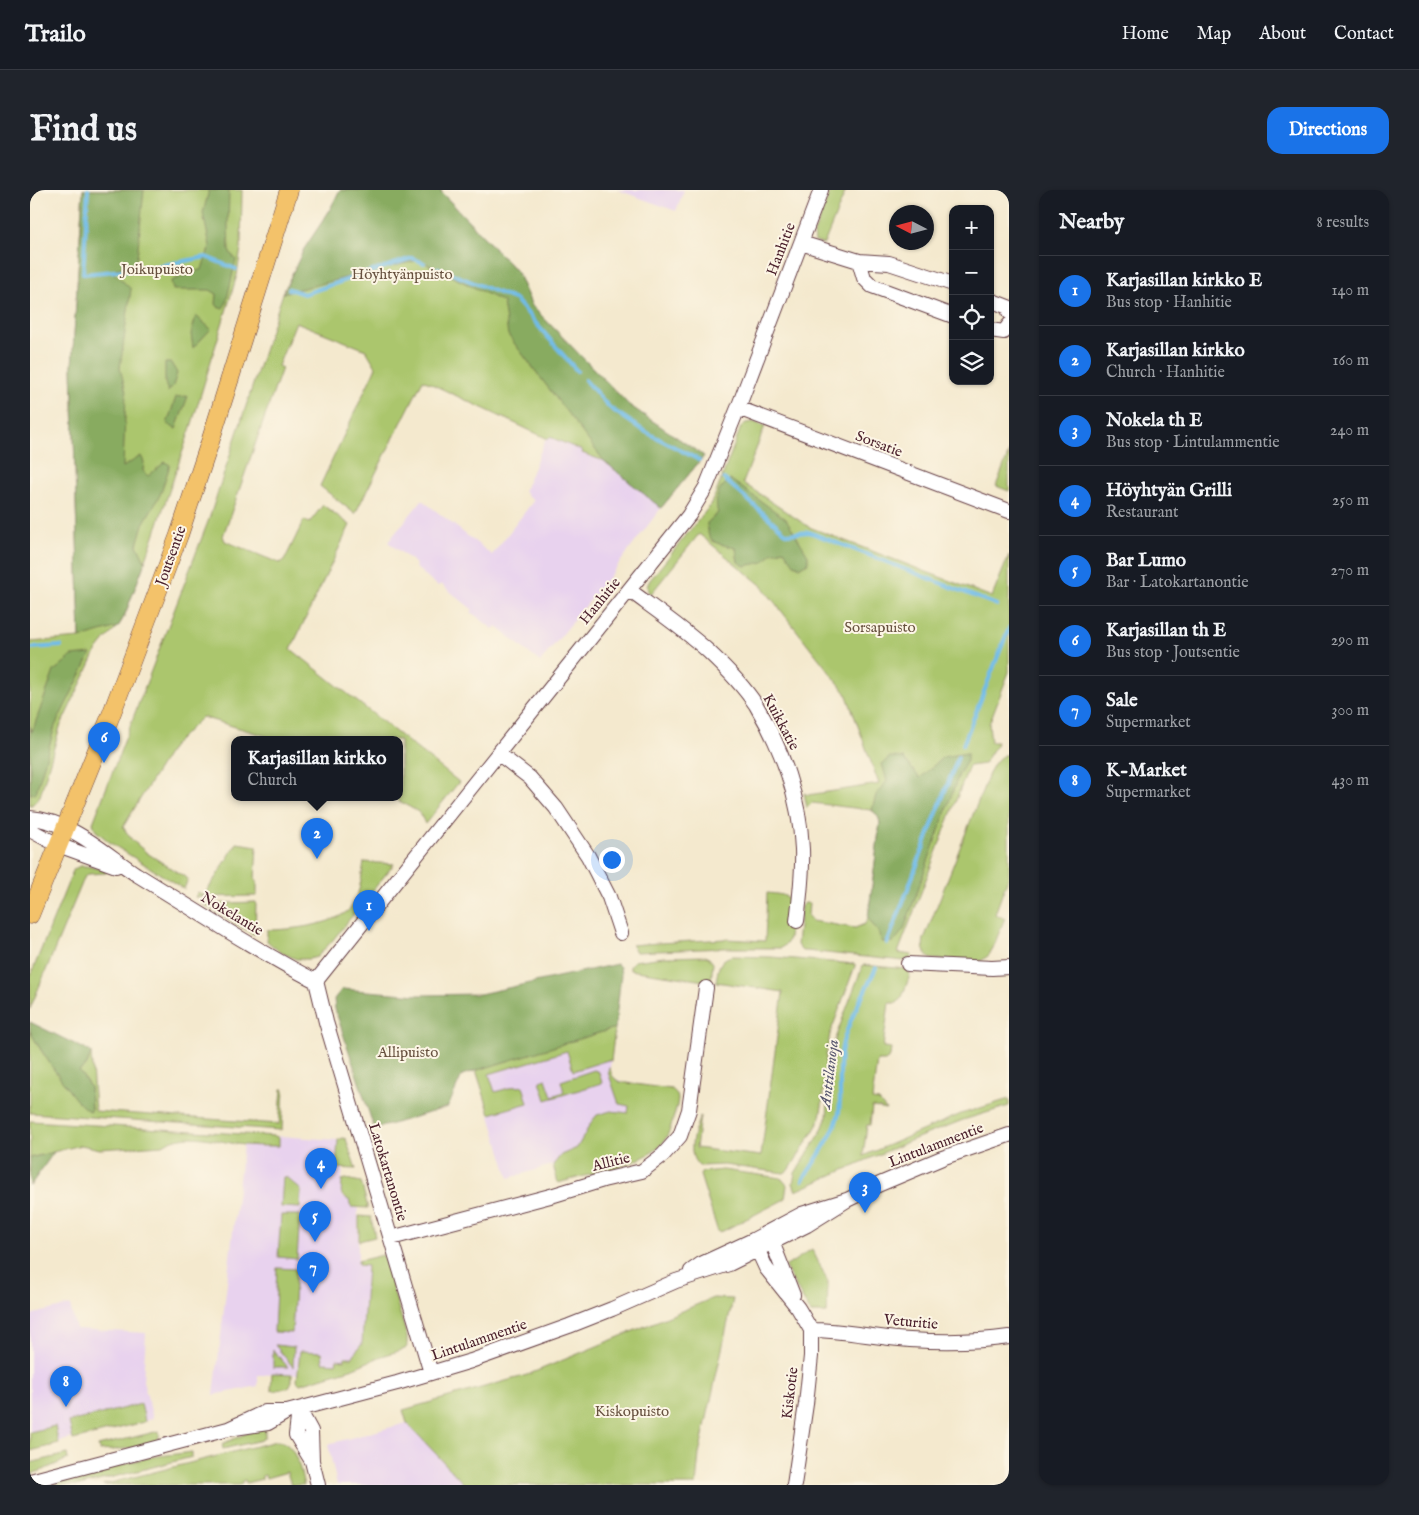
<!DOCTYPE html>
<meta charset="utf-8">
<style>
:root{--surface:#171b24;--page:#20242c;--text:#f1f3f6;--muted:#9ea1a6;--line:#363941;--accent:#1a73e8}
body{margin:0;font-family:"IM FELL English",serif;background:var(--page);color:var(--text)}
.controls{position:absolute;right:15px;top:15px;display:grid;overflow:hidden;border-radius:10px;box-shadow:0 1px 4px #0004}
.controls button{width:45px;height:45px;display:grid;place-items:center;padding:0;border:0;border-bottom:1px solid var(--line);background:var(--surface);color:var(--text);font:25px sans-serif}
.compass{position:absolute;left:859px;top:15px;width:45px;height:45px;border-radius:50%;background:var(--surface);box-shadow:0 1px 4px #0004;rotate:276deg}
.you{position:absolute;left:581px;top:669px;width:18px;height:18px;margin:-12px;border:4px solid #fff;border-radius:50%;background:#1a73e8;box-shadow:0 0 0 8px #1a73e833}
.badge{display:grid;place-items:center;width:32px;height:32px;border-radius:50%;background:var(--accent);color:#fff;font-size:16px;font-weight:700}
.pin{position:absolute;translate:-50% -41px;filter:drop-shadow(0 1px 2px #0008)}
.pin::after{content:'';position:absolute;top:26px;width:18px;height:15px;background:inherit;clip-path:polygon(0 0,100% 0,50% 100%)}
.popup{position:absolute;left:201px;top:546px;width:172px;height:65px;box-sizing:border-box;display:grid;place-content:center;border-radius:10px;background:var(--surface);filter:drop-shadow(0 1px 4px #0005);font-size:16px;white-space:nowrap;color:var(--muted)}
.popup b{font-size:19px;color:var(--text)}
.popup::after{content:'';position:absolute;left:50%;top:100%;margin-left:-10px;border:10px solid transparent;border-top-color:var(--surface)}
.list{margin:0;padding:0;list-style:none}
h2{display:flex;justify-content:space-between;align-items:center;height:65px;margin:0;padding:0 20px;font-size:21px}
h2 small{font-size:16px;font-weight:400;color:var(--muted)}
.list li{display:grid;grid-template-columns:32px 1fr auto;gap:15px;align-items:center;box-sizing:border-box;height:70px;padding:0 20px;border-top:1px solid var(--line)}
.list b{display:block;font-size:19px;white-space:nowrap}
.list p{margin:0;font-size:16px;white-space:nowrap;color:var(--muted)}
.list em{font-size:16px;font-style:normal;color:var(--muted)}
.icon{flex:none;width:28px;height:28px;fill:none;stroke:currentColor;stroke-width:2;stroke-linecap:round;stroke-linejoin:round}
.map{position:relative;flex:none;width:979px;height:1295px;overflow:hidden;border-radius:15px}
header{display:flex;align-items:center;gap:30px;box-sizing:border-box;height:70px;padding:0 25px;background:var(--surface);border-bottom:1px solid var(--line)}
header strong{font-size:24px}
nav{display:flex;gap:28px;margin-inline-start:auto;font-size:18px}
.intro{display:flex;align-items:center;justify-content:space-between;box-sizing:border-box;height:120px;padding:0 30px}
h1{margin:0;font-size:35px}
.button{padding:12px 22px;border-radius:15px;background:var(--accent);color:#fff;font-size:18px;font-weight:700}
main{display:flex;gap:30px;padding:0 30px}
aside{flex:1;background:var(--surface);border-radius:15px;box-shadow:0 1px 4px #0004}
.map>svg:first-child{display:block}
.built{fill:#e8d2ee}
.green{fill:#abc66d;stroke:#7a724c;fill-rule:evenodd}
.forest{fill:#88ab60;stroke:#696546}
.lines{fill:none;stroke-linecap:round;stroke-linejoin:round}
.stream{stroke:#70bce9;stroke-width:4}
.minor-casing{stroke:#643d43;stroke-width:16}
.major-casing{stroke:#643d43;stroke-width:19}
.minor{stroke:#fff;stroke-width:14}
.major{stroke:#f3c26a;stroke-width:18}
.labels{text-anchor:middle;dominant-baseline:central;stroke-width:4;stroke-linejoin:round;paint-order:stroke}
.street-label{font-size:15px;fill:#4a1f2b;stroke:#fcf5e5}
.park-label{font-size:15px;fill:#67513f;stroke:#fcf5e5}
.water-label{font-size:16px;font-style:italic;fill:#57566e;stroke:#fcf5e5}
</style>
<header>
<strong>Trailo</strong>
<nav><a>Home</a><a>Map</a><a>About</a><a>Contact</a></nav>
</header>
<div class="intro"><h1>Find us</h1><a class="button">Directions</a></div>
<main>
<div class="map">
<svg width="979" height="1295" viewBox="0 0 979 1295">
<rect width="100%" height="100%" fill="#fcf5e5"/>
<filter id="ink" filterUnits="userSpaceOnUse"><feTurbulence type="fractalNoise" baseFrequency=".02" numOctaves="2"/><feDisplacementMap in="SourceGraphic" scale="10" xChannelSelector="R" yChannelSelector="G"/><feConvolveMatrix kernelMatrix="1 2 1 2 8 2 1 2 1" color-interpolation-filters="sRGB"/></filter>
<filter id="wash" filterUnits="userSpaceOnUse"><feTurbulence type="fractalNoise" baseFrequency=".0096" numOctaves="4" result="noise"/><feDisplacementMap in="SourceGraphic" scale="20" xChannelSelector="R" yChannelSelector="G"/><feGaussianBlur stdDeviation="1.12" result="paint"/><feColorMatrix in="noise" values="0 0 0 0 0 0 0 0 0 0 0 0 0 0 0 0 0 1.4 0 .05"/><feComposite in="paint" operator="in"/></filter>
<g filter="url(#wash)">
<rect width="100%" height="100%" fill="#f4e9ce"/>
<path class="built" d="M 588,0 L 654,0 L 646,21 Z
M 520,247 L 554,261 L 553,264 L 574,271 L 631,318 L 575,392 L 510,472 L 466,436 L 463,439 L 441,422 L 443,420 L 411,394 L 408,396 L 385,377 L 386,374 L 358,352 L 392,310 L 462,365 L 504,310 L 498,307 L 494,301 L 516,248 L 519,249 Z
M 585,838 L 580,878 L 581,884 L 583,887 L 594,893 L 641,899 L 648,905 L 647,918 L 639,940 L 631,955 L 611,968 L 592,975 L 528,993 L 522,975 L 479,988 L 446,880 Z
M 248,946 L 308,950 L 306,978 L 313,979 L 311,1005 L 313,1008 L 319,1010 L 321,1017 L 328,1019 L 328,1074 L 337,1075 L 332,1154 L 326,1161 L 323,1167 L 306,1173 L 268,1171 L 267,1184 L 242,1183 L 235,1185 L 228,1185 L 228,1196 L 184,1205 L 213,955 L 249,956 L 249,948 Z
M 40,1115 L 46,1139 L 116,1143 L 113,1191 L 123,1228 L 0,1259 L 0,1125 Z
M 377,1233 L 435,1295 L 307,1295 L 298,1254 Z"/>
<path class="green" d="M 53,0 L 212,0 L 211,58 L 207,85 L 161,237 L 115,372 L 94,427 L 88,437 L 75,450 L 67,460 L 30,537 L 10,606 L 2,615 L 0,615 L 0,452 L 50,448 L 42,177 Z
M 310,0 L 411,0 L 412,3 L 487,82 L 502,116 L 599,215 L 674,266 L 631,318 L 574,271 L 552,263 L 553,261 L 520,247 L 519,249 L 516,248 L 393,190 L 325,324 L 290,296 L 346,177 L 336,160 L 266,132 L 248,176 L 252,178 L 193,346 L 195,351 L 249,373 L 254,371 L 274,330 L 279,333 L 293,315 L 320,335 L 261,459 L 429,592 L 395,634 L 390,623 L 364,608 L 370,608 L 370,550 L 249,550 L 172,527 L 142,557 L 93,637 L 102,650 L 117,663 L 158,689 L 154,699 L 82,654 L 66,641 L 63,633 L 179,329 L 253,103 L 274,59 L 298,23 Z
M 801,0 L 816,0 L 794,54 L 785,52 L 784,43 Z
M 723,232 L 735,236 L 713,293 L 779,337 L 962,407 L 979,365 L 979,482 L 959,534 L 961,552 L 967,552 L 966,555 L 954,574 L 939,576 L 868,763 L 882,765 L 881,768 L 874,771 L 776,761 L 772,761 L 767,755 L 771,716 L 775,713 L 779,713 L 778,726 L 782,731 L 825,738 L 835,734 L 838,728 L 850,633 C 849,627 847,624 841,620 L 782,613 L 777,618 L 774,603 L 778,605 L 849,594 L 816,503 L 731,395 L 669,344 L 620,405 C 617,400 616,396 620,390 L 679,317 L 686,303 L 711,237 L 716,233 ZM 688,323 L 778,373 L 765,374 L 754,360 L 742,363 L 716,376 L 708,372 L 706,358 L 682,351 L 677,333 Z
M 979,262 L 979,301 L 966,296 Z
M 974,565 L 979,565 L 979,685 L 965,724 L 975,729 L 974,730 L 963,758 L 959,765 L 951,771 L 901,769 C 894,764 892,758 894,749 L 955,594 C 959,584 963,570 974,565 Z
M 207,653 L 227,656 L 225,690 L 227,690 L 227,706 L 165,707 L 168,702 L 174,706 Z
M 334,672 L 364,674 L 302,751 L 287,767 L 279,769 L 266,769 L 250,762 L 237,751 L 237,740 C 258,740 314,735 324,713 C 330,702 332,684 334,672 Z
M 50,676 L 56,676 L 75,680 L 76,683 L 59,684 L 55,686 L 0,819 L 0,787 L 42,683 L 44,679 Z
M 737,703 C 747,704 756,704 764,712 L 759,747 L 757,753 L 751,758 L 693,758 L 606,762 L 602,755 L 614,754 L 695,749 L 735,751 Z
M 226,712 L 225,744 L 223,744 L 173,714 Z
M 675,766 L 678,767 L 683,773 L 681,792 L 600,780 L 600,775 L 604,771 L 634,767 Z
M 702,766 L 741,767 L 825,774 L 825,776 L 800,844 L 796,866 L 792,916 L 789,932 L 760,979 L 754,983 L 694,975 L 669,976 C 655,963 665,941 670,926 L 666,958 L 731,966 L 753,802 L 686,792 C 688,781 688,769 702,766 Z
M 833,775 L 877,779 L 880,785 L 872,807 L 867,813 L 859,813 L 853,857 L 861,858 L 860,867 L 855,871 L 847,871 L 842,910 L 849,911 L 856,920 L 851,919 L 851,918 L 842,917 L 840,935 L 837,935 L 833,966 L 931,924 L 979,909 L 979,916 L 933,930 L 882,950 L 766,1001 L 763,993 L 765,983 L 790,944 L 797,927 L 801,867 L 806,846 Z
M 585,838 L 581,871 L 578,870 L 543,881 L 537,861 L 459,884 L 465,902 L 486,896 L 487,897 L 493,896 L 498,913 L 460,924 L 446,880 Z
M 0,840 C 14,871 39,896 61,921 L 60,897 L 49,881 L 57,875 L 61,862 L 65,921 L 249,934 L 252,899 L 254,899 L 252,939 L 250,940 L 0,923 Z
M 579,878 L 580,878 C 581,885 583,888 590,892 L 641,899 C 651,904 648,913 645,922 C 642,933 639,945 632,954 C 614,975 555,985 528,993 L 523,975 L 531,965 L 547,958 L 562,931 L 567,925 L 581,921 L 598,923 L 599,916 L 589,914 L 578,882 Z
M 564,880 L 569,882 L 572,893 L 516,910 L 510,891 L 516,889 L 522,906 L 534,902 L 531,891 Z
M 0,931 L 245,946 L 249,948 L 249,956 C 237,956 225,956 214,955 C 187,952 157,939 133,955 L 70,959 L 51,955 L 0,968 Z
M 313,948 L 316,949 L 326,979 L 306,978 L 308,950 Z
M 693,980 L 751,988 L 757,995 L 755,1009 L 693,1041 L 688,1042 L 670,985 L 672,982 Z
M 253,987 L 256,987 L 271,1000 L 270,1018 L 251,1017 Z
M 316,989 L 331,992 L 338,1018 L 321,1017 L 319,1010 C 308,1006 312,1000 312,990 Z
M 251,1025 L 270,1025 L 267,1069 L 248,1067 Z
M 329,1026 L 341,1027 L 345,1047 L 329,1051 Z
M 782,1059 L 798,1092 L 797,1123 L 781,1123 L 755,1077 Z
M 353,1065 L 377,1147 L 377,1156 L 375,1159 L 352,1166 L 321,1179 L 270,1194 L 267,1191 L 270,1161 L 292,1162 L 293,1172 L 306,1173 L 307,1169 L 315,1170 L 315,1167 L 323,1167 L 326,1161 L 332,1154 L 337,1076 L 328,1075 L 328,1071 Z
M 247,1078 L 266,1079 L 262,1143 L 244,1142 Z
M 683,1108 L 703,1109 L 669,1264 L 666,1295 L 435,1295 L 377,1233 L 373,1220 L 497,1185 Z
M 245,1155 L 264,1157 L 263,1177 Z
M 243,1160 L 258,1177 L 243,1177 Z
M 242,1183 L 262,1184 L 262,1191 L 259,1197 L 244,1201 L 241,1200 Z
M 111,1214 L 115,1231 L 114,1232 L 43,1250 L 39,1232 Z
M 25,1236 L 29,1254 L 0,1261 L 0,1242 Z
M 235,1238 L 235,1246 L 232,1250 L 193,1259 L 192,1254 L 217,1243 Z
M 129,1241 C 130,1245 129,1249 125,1252 C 116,1258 82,1260 70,1261 L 68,1256 Z
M 246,1251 C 266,1251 270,1280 274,1295 L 261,1295 L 257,1282 L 236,1288 L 235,1285 L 232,1286 L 232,1289 L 216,1293 L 215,1290 L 212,1291 L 212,1294 L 208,1295 L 73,1295 Z
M 162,1262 L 162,1267 L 52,1295 L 17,1295 L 121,1267 Z
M 37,1264 L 38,1269 L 11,1281 L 0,1284 L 0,1273 Z"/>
<path class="forest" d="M 53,0 L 114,0 L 107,67 L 105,73 L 86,79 L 84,83 L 101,99 L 90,178 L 96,202 L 93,277 L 111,266 L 114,272 L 113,281 L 118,286 L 135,272 L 140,275 L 130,305 L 113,334 L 107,355 L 115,372 L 94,427 L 88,437 L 50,448 L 42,177 Z
M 179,0 L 199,0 L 198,35 L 199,61 L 206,70 L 196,113 L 193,118 L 189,118 L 186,114 L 187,104 L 180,100 L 143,100 L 141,91 L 172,79 L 180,56 L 173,23 Z
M 310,0 L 411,0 L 412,3 L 487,82 L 502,116 L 599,215 L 674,266 L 631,318 L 574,271 L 478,145 L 473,112 L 389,70 L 253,103 L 274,59 L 298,23 Z
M 166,126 L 181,139 L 163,158 L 161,144 Z
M 135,173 L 141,173 L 147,183 L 143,196 L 138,202 L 135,193 Z
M 158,206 L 146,239 L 137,234 L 146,207 Z
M 701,290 L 756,329 L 778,365 L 778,373 L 770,377 L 764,374 L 754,360 L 742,363 L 734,372 L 715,376 L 708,372 L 706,358 C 688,353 677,355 677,333 L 688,323 C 684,309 688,297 701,290 Z
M 61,464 L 25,536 L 6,603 L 0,604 L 0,536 L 2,542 L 24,481 L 42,466 Z
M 937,563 L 937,571 L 929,584 L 874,739 L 864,752 L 852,752 L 848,742 L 838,728 L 850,633 C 849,627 847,624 842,620 L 846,605 L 857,591 L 852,574 L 860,567 L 873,568 L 890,588 L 913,567 Z
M 587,774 L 590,777 L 591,785 L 585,838 L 432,885 L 418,917 L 359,935 L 344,938 L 305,819 L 304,809 L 312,799 L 388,805 L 450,804 Z
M 0,832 L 61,862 L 57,875 L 49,881 L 60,897 L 61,921 C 56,920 52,916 48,912 C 41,905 2,849 0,840 C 0,838 0,835 0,832 Z
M 24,962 L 0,996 L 0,968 Z"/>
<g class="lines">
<path class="stream" d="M 58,0 L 53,84 L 117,78
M 128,76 L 176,67 L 206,79
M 408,78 L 486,110 L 547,181
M 259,99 L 274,104 L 382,68 L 394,73
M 555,190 L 580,218 L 614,241 L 669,270
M 694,289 L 757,344 L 779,342 L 967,415
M 0,458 L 31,456
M 933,555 L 979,438
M 857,754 L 928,567
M 773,990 C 785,970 805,944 809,922 C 812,899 807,875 813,852 C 820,827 835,802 846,778"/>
</g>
</g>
<g filter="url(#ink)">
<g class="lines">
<g class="minor-casing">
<path id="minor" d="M 771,53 L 829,71 L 859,73 L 923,94
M 829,71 L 834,88 L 842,96 L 923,126
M 960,110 L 978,117 L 979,122
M 960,140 L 974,142 L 979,135
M 708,218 L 979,321
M 599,400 C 626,420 654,439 678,461 C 695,477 713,495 726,515 C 752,558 770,609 772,659 C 773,683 770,707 767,731
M 469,564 L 500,588 L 526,618 L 558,666 L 579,707 L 591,743
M 0,628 C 41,631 74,663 106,684 C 138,704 171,724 203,744 C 230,760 257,777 286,791
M 0,640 L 28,655 L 86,676
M 878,774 L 962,778 L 979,777
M 286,791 L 659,325 L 676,297 L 708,218 L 791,0
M 286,791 L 296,832 L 401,1183
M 739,1044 L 763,1105
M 361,1048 L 524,1005 L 573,990 L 612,981 L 633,965 L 650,946 L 659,920 L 676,798
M 724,1052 L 736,1078 L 768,1118 L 781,1140 L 781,1166 L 776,1214 L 764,1295
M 661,1081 L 671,1074 L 723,1050 L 772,1024 L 817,1010 L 850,994 L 912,968 L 979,945
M 781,1140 C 814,1140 846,1148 880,1150 C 913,1152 946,1152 979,1147
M 269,1219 L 281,1241 L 282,1271 L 288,1295
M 269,1219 L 266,1245 L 282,1271
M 198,1239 L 235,1222 L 257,1222 L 367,1193 L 441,1171 L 539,1136 L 582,1119 L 646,1091 L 699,1074 L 777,1035 L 817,1010
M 0,1291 L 198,1239 L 238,1233 L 257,1222"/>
</g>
<g class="major-casing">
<path id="major" d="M 0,725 L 81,525 L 149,345 L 180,252 L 259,0"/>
</g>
<use href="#minor" class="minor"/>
<use href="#major" class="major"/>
</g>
</g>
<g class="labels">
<g class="street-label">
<text transform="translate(751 59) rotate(-69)">Hanhitie</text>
<text transform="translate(849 254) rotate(21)">Sorsatie</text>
<text transform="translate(141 366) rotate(-70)">Joutsentie</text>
<text transform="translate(570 411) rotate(-51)">Hanhitie</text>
<text transform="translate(751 532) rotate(62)">Kuikkatie</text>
<text transform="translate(202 724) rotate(31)">Nokelantie</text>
<text transform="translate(906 955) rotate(-21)">Lintulammentie</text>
<text transform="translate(581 972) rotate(-14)">Allitie</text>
<text transform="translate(358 982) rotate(73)">Latokartanontie</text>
<text transform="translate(881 1132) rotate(5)">Veturitie</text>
<text transform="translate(449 1150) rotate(-19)">Lintulammentie</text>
<text transform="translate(760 1203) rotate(-83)">Kiskotie</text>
</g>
<g class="park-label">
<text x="127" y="79">Joikupuisto</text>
<text x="372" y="84">Höyhtyänpuisto</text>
<text x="850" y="437">Sorsapuisto</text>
<text x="378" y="862">Allipuisto</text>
<text x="602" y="1221">Kiskopuisto</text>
</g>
<g class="water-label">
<text transform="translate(800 884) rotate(-83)">Anttilanoja</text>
</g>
</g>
</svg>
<div class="controls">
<button>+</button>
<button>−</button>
<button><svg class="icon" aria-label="locate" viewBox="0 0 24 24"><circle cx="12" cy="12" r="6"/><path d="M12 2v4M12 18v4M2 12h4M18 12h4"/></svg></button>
<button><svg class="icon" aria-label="layers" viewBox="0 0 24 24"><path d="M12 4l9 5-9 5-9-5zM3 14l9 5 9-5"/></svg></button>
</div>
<svg class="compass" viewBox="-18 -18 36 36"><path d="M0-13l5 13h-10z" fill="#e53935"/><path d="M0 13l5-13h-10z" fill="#9ea1a6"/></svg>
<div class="you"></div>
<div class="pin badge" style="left:339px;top:741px">1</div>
<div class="pin badge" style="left:287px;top:669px">2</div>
<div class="popup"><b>Karjasillan kirkko</b>Church</div>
<div class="pin badge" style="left:835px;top:1023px">3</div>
<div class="pin badge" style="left:291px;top:999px">4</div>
<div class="pin badge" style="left:285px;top:1052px">5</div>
<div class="pin badge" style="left:74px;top:573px">6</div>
<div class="pin badge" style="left:283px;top:1103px">7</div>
<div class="pin badge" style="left:36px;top:1217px">8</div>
</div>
<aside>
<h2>Nearby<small>8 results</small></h2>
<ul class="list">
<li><span class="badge">1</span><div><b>Karjasillan kirkko E</b><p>Bus stop · Hanhitie</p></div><em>140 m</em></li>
<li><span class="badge">2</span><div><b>Karjasillan kirkko</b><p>Church · Hanhitie</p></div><em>160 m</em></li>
<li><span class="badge">3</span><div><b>Nokela th E</b><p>Bus stop · Lintulammentie</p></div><em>240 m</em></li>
<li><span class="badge">4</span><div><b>Höyhtyän Grilli</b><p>Restaurant</p></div><em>250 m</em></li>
<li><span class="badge">5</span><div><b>Bar Lumo</b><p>Bar · Latokartanontie</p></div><em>270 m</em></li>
<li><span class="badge">6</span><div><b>Karjasillan th E</b><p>Bus stop · Joutsentie</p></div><em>290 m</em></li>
<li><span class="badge">7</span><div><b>Sale</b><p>Supermarket</p></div><em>300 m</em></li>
<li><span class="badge">8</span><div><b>K-Market</b><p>Supermarket</p></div><em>430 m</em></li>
</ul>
</aside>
</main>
